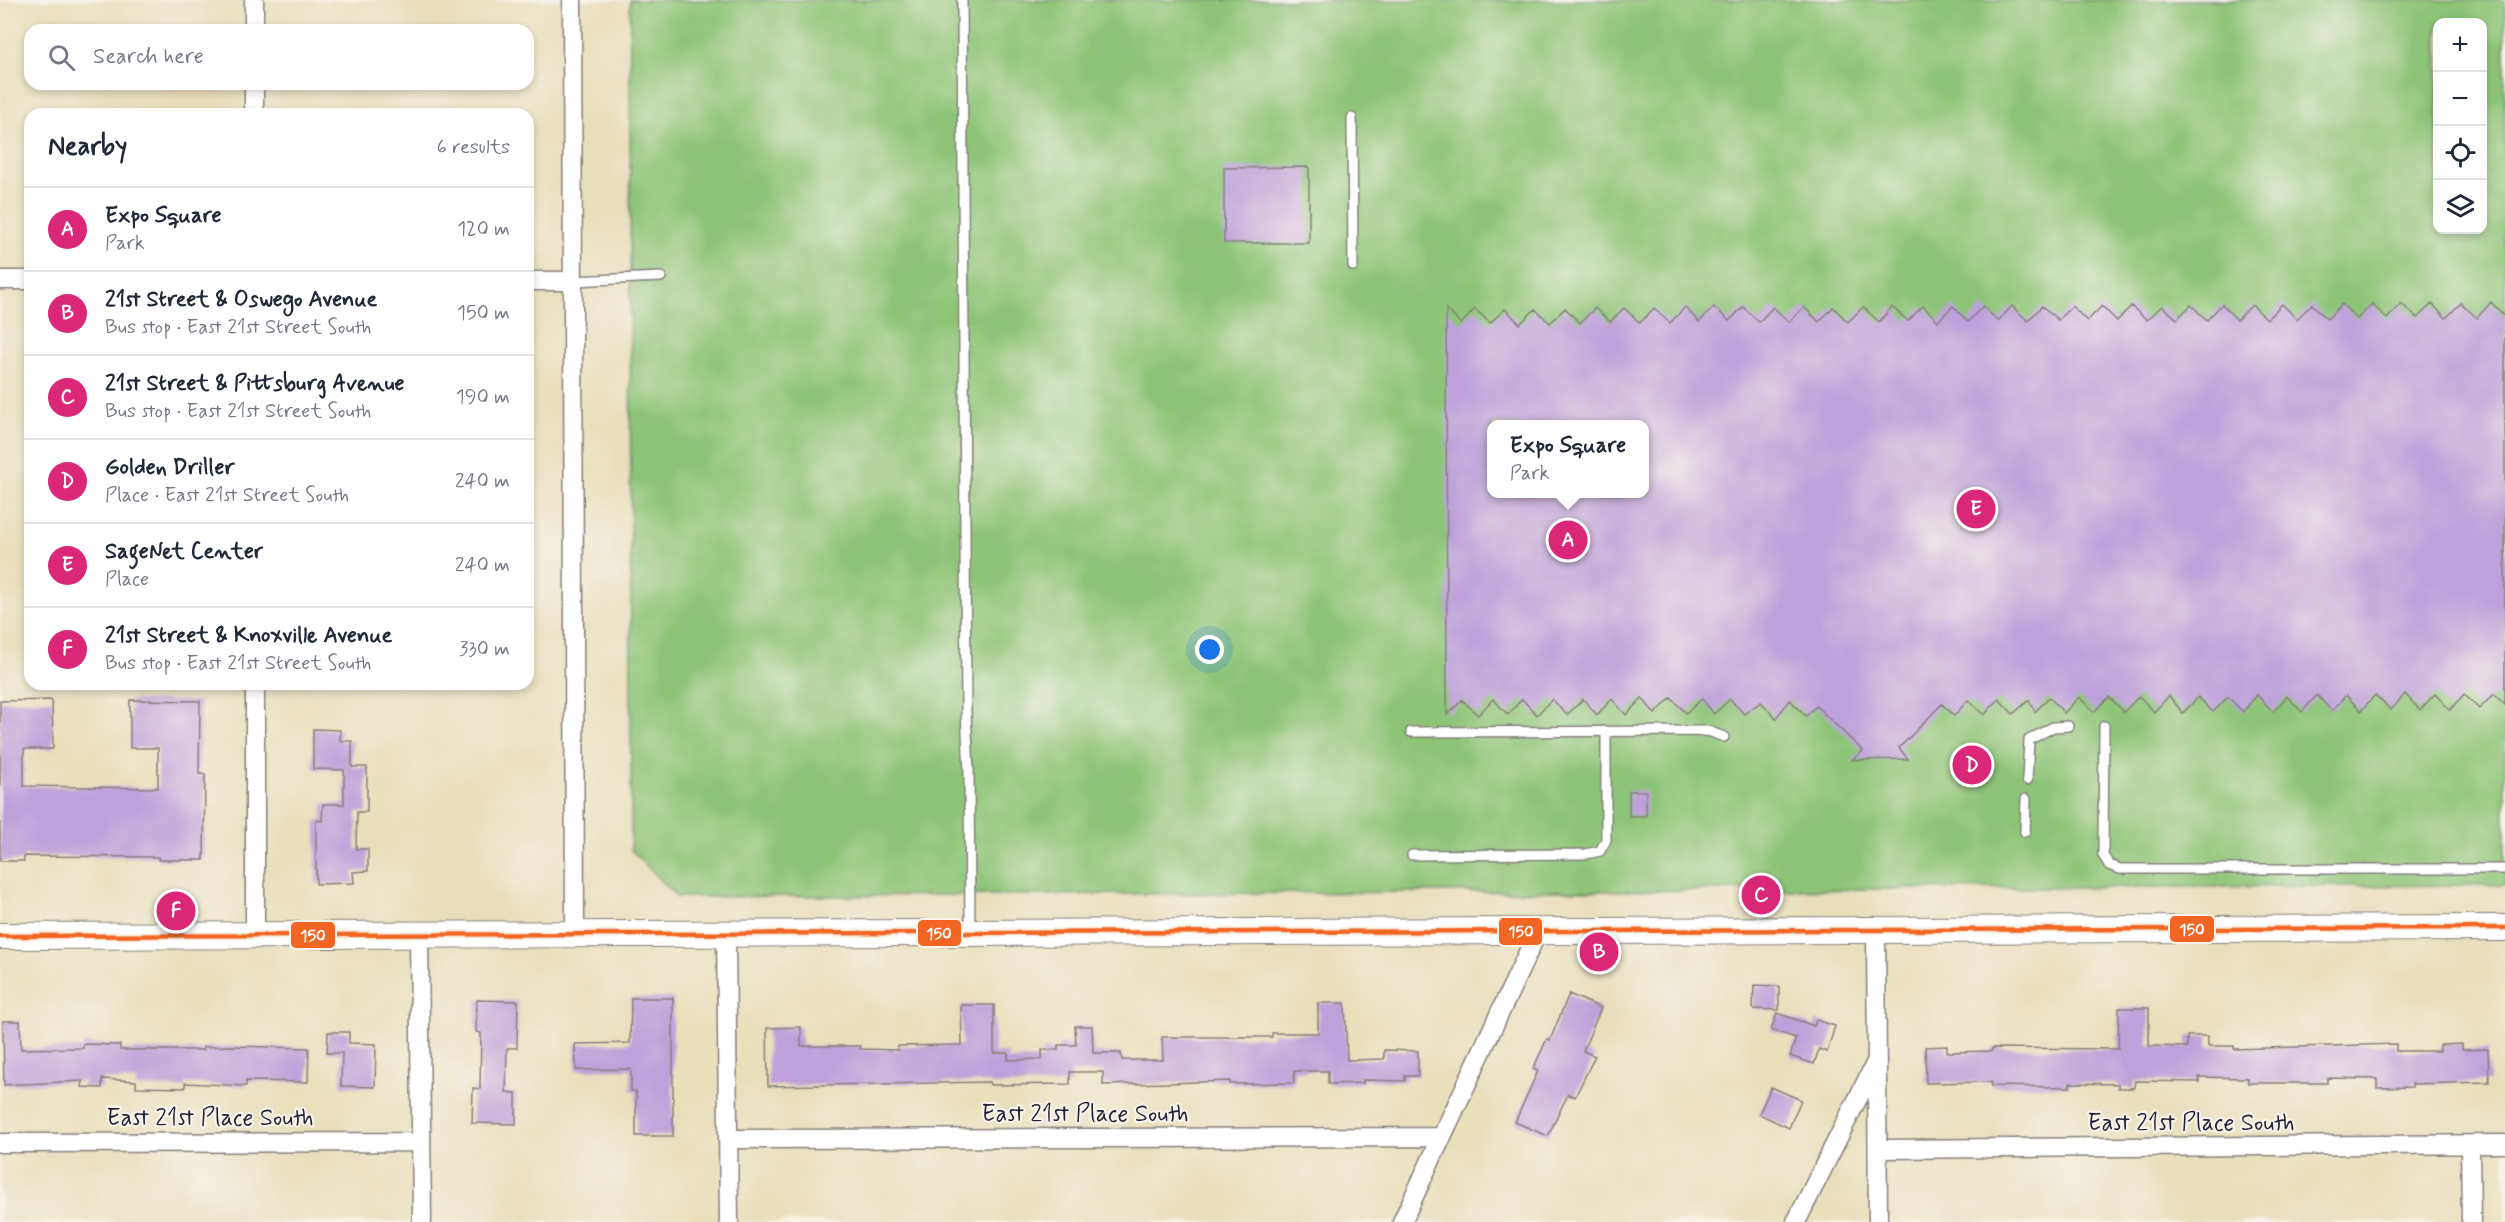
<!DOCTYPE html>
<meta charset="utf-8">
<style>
:root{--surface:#fff;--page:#f6f6f7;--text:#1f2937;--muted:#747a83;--line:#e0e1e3;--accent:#db2777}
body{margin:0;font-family:Mynerve,sans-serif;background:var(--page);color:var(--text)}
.controls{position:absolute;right:18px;top:18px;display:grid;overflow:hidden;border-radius:12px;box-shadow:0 3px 9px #0003}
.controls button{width:54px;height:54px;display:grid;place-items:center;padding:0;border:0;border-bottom:2px solid var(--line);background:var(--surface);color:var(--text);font:30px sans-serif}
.you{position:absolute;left:1210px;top:650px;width:21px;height:21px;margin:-15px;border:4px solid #fff;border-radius:50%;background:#1a73e8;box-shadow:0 0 0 9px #1a73e833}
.badge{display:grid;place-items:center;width:39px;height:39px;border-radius:50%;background:var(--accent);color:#fff;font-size:20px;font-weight:700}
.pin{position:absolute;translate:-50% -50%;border:3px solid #fff;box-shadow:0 2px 6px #0006}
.popup{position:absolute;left:1487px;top:420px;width:162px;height:78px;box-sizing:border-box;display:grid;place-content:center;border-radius:12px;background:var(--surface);filter:drop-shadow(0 2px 4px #0005);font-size:20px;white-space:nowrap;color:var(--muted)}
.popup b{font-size:22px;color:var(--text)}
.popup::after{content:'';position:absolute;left:50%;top:100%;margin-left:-12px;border:12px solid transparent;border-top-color:var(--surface)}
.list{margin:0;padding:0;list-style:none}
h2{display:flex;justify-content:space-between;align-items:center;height:78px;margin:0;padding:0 24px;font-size:26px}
h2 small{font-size:20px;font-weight:400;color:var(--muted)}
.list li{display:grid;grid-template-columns:39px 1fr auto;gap:18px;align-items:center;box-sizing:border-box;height:84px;padding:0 24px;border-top:2px solid var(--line)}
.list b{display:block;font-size:22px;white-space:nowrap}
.list p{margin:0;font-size:20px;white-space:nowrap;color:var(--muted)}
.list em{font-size:20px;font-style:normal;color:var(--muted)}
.icon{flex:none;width:33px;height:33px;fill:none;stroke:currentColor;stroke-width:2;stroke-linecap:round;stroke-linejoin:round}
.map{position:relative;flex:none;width:2505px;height:1222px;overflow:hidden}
.search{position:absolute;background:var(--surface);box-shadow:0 3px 9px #0003;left:24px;top:24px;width:510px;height:66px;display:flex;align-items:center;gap:15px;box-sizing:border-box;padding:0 21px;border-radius:18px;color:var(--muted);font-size:22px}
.panel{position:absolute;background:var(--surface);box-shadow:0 3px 9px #0003;left:24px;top:108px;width:510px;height:582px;border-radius:18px}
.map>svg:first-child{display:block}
.green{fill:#8dc477;stroke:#587359;stroke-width:1.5;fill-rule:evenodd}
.building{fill:#bea1da;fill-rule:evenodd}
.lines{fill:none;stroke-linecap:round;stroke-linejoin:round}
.service-casing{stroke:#85807b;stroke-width:12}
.minor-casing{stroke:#85807b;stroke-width:21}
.secondary-casing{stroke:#85807b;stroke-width:28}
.service{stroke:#fff;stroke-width:9}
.minor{stroke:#fff;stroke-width:18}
.secondary{stroke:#fff;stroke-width:26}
.bus-1-casing{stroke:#f7f3e8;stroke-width:9}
.bus-1{stroke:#f26522;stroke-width:4.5}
.labels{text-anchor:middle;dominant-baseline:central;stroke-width:4.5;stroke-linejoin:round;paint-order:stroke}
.street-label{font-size:24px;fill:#22223b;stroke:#f7f3e8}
.line-badge{stroke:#f7f3e8;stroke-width:2}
.badge-label{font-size:16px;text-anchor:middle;font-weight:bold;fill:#fff}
</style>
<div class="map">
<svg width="2505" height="1222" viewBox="0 0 2505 1222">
<rect width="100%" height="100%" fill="#f7f3e8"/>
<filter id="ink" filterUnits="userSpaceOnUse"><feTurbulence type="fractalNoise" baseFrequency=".0167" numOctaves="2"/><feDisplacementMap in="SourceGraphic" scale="12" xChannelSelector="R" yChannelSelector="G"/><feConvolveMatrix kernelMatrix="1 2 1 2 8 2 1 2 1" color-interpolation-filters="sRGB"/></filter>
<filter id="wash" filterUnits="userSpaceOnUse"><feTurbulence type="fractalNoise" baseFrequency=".008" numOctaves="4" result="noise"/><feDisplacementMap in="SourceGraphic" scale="24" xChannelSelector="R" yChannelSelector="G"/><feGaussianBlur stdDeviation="1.35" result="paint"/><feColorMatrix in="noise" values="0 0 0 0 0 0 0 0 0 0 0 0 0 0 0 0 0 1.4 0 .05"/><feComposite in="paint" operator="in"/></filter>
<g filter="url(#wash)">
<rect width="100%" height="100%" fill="#e8dfbb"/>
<path class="green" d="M 630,0 L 2505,0 L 2505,885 L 677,897 L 631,850 ZM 2438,22 L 2482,22 L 2482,230 L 2438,230 ZM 1492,424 L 1644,424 L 1644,494 L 1492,494 Z"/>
<g id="blocks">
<path class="building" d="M 1309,167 L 1309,243 L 1224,243 L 1224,168 Z
M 2491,302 L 2505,317 L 2505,705 L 2494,694 L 2479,709 L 2464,694 L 2450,710 L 2435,694 L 2420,710 L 2405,694 L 2391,710 L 2375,695 L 2361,711 L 2346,695 L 2332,711 L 2317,695 L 2302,712 L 2287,696 L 2273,712 L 2257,695 L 2243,712 L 2228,697 L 2213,712 L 2198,697 L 2183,713 L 2169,696 L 2154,712 L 2139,696 L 2124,712 L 2109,697 L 2094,712 L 2079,697 L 2064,713 L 2049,697 L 2035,712 L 2029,700 L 2013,714 L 1999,699 L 1984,715 L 1968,700 L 1954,716 L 1942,704 L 1899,748 L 1908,759 L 1852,760 L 1863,751 L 1816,706 L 1806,716 L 1790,700 L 1776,718 L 1761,702 L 1744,714 L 1730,699 L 1714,714 L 1702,699 L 1686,713 L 1671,698 L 1655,714 L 1642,698 L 1626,715 L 1612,699 L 1597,715 L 1583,699 L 1567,715 L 1552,699 L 1537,715 L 1522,699 L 1508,715 L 1493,699 L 1478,715 L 1462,700 L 1447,715 L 1446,309 L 1461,324 L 1475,309 L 1490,323 L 1505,309 L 1520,324 L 1535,309 L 1550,323 L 1565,308 L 1580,323 L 1595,308 L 1610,322 L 1624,308 L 1640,323 L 1654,308 L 1670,323 L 1685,307 L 1699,322 L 1714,307 L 1729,321 L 1743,307 L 1759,322 L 1773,307 L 1789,322 L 1804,307 L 1819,322 L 1833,307 L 1848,322 L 1863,307 L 1879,322 L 1892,307 L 1908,321 L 1923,306 L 1938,321 L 1953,306 L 1968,322 L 1983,306 L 1998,321 L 2012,306 L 2028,321 L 2042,306 L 2058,320 L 2072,306 L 2087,321 L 2102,306 L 2117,321 L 2131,306 L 2147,320 L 2162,306 L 2177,319 L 2191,305 L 2207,320 L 2222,304 L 2237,320 L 2252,305 L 2267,319 L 2282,304 L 2297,319 L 2312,304 L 2327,319 L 2342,304 L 2357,319 L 2372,304 L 2387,319 L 2401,303 L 2417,318 L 2432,304 L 2446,318 L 2461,303 L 2477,318 ZM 1491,424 L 1644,424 L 1644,494 L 1491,494 Z
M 52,700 L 53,749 L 24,749 L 24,786 L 158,788 L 158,748 L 130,748 L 130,700 L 200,701 L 199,774 L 205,774 L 204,860 L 158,860 L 158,857 L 24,856 L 24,861 L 0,861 L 0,701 Z
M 313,729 L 340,730 L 340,741 L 352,741 L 352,767 L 367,767 L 367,812 L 357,812 L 356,849 L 368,849 L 368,871 L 353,872 L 354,883 L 316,884 L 316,820 L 322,821 L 323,804 L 344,804 L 344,770 L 313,769 Z
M 1629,791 L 1646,791 L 1646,816 L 1629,816 Z
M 1754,985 L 1779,986 L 1779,1010 L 1753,1009 Z
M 1569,994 L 1601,1008 L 1583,1051 L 1595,1056 L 1575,1097 L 1568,1094 L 1548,1136 L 1515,1122 L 1538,1071 L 1533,1069 L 1547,1039 L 1550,1040 Z
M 631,998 L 673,998 L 673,1136 L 636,1136 L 636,1091 L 631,1091 L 631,1069 L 576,1070 L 575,1044 L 630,1043 Z
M 477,1000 L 518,1001 L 517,1048 L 507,1048 L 506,1092 L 516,1093 L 516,1124 L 472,1123 L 473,1088 L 480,1089 L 481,1033 L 476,1032 Z
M 1318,1003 L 1345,1003 L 1347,1060 L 1384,1059 L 1384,1050 L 1418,1051 L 1418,1076 L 1405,1076 L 1405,1081 L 1363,1080 L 1363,1083 L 1328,1084 L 1328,1071 L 1294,1071 L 1294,1083 L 1230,1084 L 1230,1081 L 1103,1085 L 1103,1072 L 1070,1072 L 1070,1084 L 990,1085 L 990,1082 L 768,1086 L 767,1028 L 801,1027 L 801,1046 L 860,1046 L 860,1049 L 898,1050 L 898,1046 L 962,1045 L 961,1005 L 994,1005 L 994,1053 L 1008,1053 L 1008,1060 L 1042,1059 L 1042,1050 L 1058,1050 L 1058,1045 L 1076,1045 L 1075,1026 L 1092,1026 L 1093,1053 L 1121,1053 L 1122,1060 L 1163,1060 L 1162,1037 L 1272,1037 L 1272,1033 L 1318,1033 Z
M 2119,1008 L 2149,1008 L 2149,1046 L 2187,1047 L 2187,1036 L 2208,1036 L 2208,1046 L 2234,1046 L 2234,1049 L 2396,1044 L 2396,1051 L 2440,1051 L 2440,1045 L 2462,1044 L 2462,1050 L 2488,1049 L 2489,1082 L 2412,1084 L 2412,1087 L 2377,1088 L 2377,1079 L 2327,1078 L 2327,1083 L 2248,1083 L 2248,1078 L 2199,1077 L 2199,1082 L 2135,1081 L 2134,1088 L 2118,1088 L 2118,1084 L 2070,1083 L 2070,1087 L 1991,1086 L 1991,1082 L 1926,1083 L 1925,1047 L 1947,1046 L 1947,1052 L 1992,1051 L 1992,1048 L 2118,1049 Z
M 1777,1013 L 1814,1026 L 1816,1020 L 1835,1026 L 1827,1052 L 1819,1049 L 1814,1064 L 1790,1056 L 1796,1038 L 1771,1030 Z
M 3,1021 L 20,1021 L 21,1049 L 83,1048 L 83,1044 L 120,1045 L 120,1050 L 204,1050 L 203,1047 L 231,1046 L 309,1048 L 308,1082 L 246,1081 L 246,1086 L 185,1083 L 185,1088 L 136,1087 L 136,1081 L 102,1079 L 102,1088 L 82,1087 L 83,1081 L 4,1085 Z
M 328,1032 L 349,1032 L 349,1043 L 376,1044 L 375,1087 L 341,1086 L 342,1053 L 327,1053 Z
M 1771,1087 L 1801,1100 L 1789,1128 L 1759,1114 Z"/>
</g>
</g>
<g filter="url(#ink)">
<use href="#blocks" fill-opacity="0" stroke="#85807b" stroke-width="1.5"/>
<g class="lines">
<g class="service-casing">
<path id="service" d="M 962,0 L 966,712 L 969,771 L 970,930
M 1352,118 L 1353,266
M 572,281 L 661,277
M 2104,726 L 2103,855 L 2109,865 L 2120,869 L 2505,869
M 1411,732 L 1708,731 L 1724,737
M 2027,780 L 2029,740 L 2053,727 L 2068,726
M 2025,832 L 2026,799
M 1412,855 L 1586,854 L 1600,851 L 1606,840 L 1606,731"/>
</g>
<g class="minor-casing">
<path id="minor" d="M 254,0 L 254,30
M 572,0 L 575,933
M 254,84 L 254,114
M 0,280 L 30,280
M 528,281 L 572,281
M 255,684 L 255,935
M 1876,928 L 1878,1222
M 726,933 L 729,1222
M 419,935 L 422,1222
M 729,1139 L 1442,1137
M 0,1143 L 421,1142
M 2470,1145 L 2471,1222
M 1878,1149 L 2505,1144
M 1402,1222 L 1538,931
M 1796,1222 L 1876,1062"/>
</g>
<g class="secondary-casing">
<path id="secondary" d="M 0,936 L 2505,928"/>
</g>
<use href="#service" class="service"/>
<use href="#minor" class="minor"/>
<use href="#secondary" class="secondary"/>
<g class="bus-1-casing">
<path id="bus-1" d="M 0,936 L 2505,928"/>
</g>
<use href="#bus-1" class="bus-1"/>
</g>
</g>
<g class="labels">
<g class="street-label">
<text x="1085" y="1114">East 21st Place South</text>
<text x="210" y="1118">East 21st Place South</text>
<text x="2191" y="1123">East 21st Place South</text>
</g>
</g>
<g class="line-badge">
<rect x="2169" y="915" width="46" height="28" rx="6" fill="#f26522"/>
<rect x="1498" y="917" width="45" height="29" rx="6" fill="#f26522"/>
<rect x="917" y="919" width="45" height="28" rx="6" fill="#f26522"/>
<rect x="290" y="921" width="46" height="28" rx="6" fill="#f26522"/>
</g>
<g class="badge-label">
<text x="2192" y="935">150</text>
<text x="1521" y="937">150</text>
<text x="939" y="939">150</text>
<text x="313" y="941">150</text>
</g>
</svg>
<div class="controls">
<button>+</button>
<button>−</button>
<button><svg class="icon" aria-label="locate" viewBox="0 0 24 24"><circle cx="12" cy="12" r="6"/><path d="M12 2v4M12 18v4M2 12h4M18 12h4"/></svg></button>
<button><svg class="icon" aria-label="layers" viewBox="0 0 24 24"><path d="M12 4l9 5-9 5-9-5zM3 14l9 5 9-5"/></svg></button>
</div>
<div class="you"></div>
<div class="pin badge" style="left:1568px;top:540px">A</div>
<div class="popup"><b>Expo Square</b>Park</div>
<div class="pin badge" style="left:1599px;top:952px">B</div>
<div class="pin badge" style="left:1761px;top:895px">C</div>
<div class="pin badge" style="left:1972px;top:765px">D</div>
<div class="pin badge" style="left:1976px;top:509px">E</div>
<div class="pin badge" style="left:176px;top:911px">F</div>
<div class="search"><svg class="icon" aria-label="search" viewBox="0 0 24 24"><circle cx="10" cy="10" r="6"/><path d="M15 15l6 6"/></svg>Search here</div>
<section class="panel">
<h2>Nearby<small>6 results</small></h2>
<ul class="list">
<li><span class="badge">A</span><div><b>Expo Square</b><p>Park</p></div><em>120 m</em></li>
<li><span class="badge">B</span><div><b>21st Street &amp; Oswego Avenue</b><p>Bus stop · East 21st Street South</p></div><em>150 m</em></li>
<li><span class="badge">C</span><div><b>21st Street &amp; Pittsburg Avenue</b><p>Bus stop · East 21st Street South</p></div><em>190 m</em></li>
<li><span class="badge">D</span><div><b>Golden Driller</b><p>Place · East 21st Street South</p></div><em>240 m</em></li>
<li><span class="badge">E</span><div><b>SageNet Center</b><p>Place</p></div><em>240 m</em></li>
<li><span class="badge">F</span><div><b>21st Street &amp; Knoxville Avenue</b><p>Bus stop · East 21st Street South</p></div><em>330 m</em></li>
</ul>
</section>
</div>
